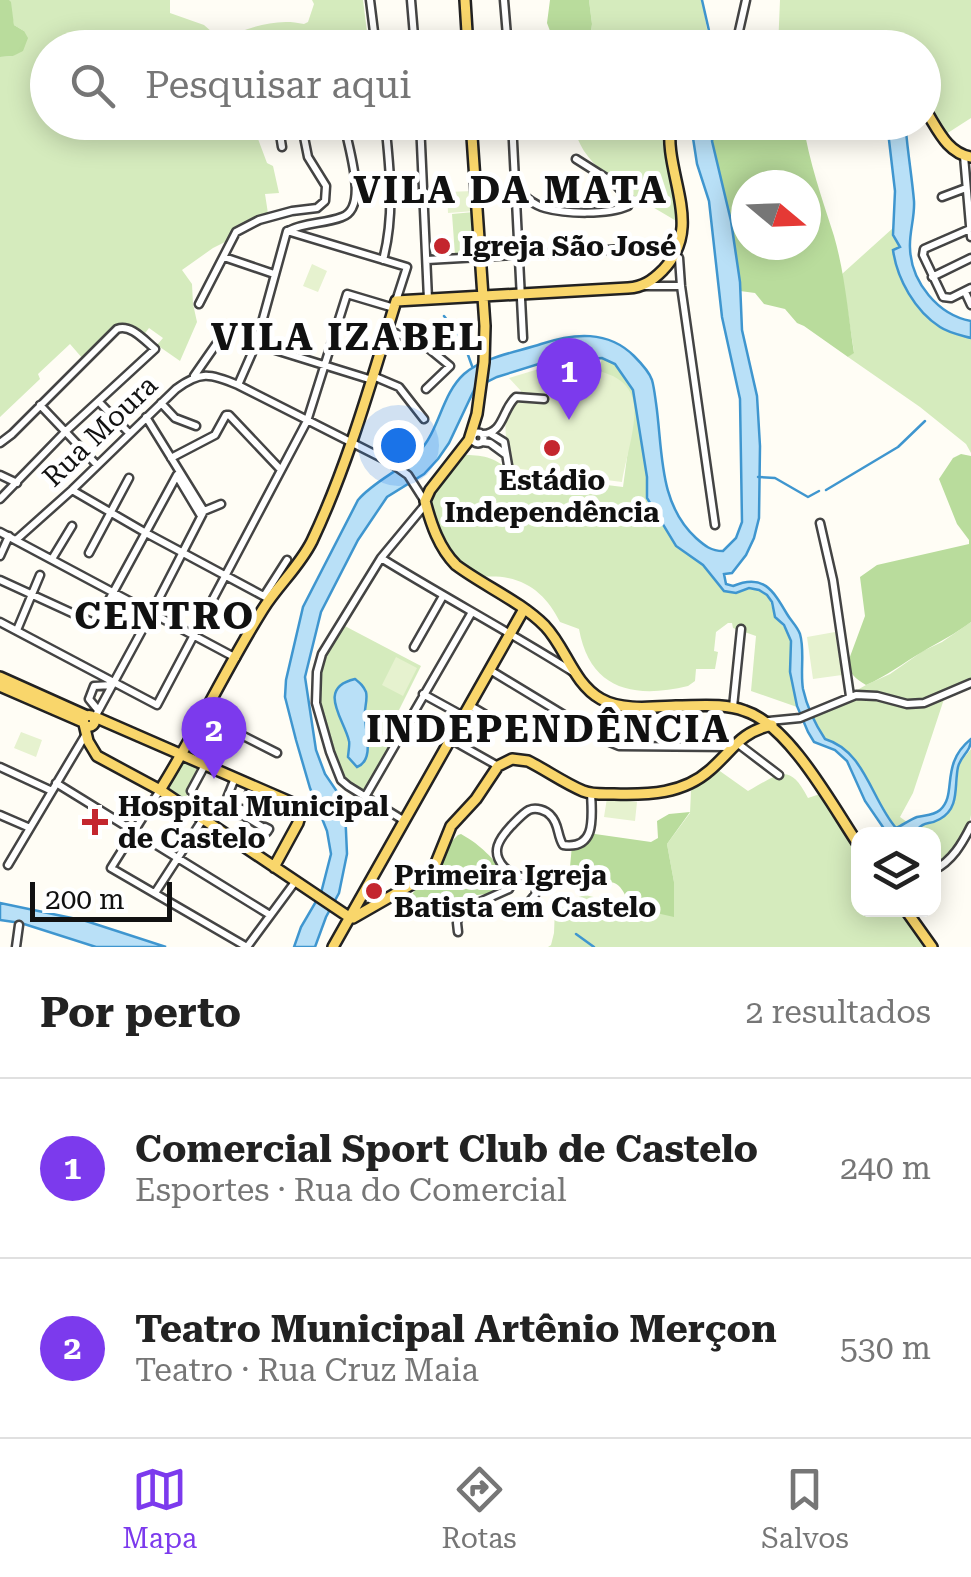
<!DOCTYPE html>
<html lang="pt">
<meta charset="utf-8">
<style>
:root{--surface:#fff;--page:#f6f6f6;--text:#222;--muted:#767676;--line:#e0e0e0;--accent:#7c3aed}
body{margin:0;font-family:"Roboto Serif",serif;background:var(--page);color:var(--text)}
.controls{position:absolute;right:30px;bottom:30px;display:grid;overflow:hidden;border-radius:20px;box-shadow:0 5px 25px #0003}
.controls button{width:90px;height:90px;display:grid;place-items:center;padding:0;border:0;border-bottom:2px solid var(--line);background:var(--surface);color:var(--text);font:50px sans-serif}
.compass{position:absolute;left:731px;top:170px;width:90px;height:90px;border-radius:50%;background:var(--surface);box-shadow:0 5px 25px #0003;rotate:109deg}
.scale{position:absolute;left:30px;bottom:25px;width:142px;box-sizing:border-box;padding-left:10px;border:5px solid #111;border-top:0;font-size:28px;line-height:35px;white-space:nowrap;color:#111;-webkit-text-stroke:8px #fff;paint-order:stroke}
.you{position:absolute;left:398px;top:445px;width:35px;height:35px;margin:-25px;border:8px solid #fff;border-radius:50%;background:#1a73e8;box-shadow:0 0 0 15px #1a73e833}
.badge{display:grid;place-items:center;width:65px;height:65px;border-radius:50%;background:var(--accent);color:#fff;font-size:32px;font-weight:700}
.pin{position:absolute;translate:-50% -82px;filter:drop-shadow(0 2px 5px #0008)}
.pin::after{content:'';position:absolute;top:52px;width:35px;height:30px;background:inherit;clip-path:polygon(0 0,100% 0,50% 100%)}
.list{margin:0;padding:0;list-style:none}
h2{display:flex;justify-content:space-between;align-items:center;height:130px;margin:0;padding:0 40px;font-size:42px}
h2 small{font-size:32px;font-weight:400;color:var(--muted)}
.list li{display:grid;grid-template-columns:65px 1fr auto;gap:30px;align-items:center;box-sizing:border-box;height:180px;padding:0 40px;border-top:2px solid var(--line)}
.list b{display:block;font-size:38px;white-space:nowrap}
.list p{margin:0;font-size:32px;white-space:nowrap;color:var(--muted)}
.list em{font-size:32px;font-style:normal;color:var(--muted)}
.icon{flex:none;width:55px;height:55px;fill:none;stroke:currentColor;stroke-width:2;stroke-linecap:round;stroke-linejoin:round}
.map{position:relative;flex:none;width:971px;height:947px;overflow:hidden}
.search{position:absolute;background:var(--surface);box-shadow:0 5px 25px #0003;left:30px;right:30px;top:30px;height:110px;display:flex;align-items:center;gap:25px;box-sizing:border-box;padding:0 35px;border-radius:55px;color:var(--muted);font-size:38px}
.sheet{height:490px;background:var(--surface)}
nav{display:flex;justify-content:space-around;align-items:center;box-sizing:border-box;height:140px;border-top:2px solid var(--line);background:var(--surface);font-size:28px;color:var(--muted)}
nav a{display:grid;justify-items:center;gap:5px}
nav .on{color:var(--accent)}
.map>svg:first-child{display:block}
.green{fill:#d5ebbd}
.forest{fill:#b9dc9c;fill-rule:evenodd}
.pitch{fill:#e6f2cf}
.water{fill:#b9e0f7;stroke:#3f96cf;stroke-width:2.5}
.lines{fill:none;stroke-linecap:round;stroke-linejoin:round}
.stream{stroke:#3f96cf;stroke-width:2.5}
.minor-casing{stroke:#444;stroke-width:11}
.major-casing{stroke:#222;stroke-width:14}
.minor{stroke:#fff;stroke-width:6}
.major{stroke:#f9d66b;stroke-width:9}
.poi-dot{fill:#c4262e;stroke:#fff;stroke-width:4}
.labels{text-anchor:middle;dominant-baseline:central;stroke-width:10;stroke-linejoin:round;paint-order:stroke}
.poi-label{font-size:28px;font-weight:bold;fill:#111;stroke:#fff;text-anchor:start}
.street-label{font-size:28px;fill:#111;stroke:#fff}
.district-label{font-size:38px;font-weight:bold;letter-spacing:2.5px;fill:#111;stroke:#fff}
</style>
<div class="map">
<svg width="971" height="947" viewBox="0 0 971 947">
<rect width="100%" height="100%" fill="#fffdf5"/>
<path class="green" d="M 9,0 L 170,0 L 170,13 L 204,25 L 220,39 C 248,29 274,17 304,24 L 308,22 L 314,4 L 312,0 L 363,0 L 367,32 L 338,36 L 322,47 L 48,48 L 48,122 L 252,123 L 267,163 L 273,166 L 279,193 L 265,194 L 269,220 L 213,248 L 182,270 L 192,284 L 193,304 L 197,322 L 180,361 L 157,345 L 163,338 L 149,328 L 143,336 L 123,326 L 83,359 L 70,344 L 38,374 L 40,379 L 0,417 L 0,57 L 13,56 L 24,31 L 14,25 Z
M 589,0 L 702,0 L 710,47 L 589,48 L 592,24 Z
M 780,0 L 971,0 L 971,118 L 943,136 L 924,104 L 924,48 L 778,48 Z
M 571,123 L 668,123 L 678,222 C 645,202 607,184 584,151 C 579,143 575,132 571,123 Z
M 474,212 L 477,253 L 455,255 L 452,214 Z
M 893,228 L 893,235 L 900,247 L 893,250 L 893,255 C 904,299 927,325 971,338 L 971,453 L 966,444 L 920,407 L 848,357 L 854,352 L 842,274 Z
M 602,358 L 615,364 L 633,389 L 647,477 L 647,498 L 653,509 L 676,546 L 703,565 L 724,591 C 737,594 749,585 762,592 C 771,597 770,602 773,611 C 776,621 786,627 790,637 C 793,647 790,658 790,668 C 791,681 795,694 797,707 L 751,691 L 756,636 L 733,628 L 732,623 L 728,623 L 716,632 L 714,651 L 718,652 L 715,669 L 696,669 L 695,681 L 688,686 C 634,699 590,690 579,629 L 560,622 C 549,600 533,583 508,578 C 498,575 486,578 477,575 C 454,567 426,520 431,497 C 432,491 460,462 466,455 C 484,455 498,458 510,473 L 623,487 L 634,405 L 593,396 Z
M 971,622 L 971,682 L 945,696 L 913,793 L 900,817 L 907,822 L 896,828 C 871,799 865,751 825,739 L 812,716 L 866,685 L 890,674 L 923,651 L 942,642 Z
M 341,624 L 421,666 L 383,742 L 389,746 L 363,795 C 357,791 348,787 344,782 C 331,763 317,697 319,675 C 321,657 333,640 341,624 Z
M 971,749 C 971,770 971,794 971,815 C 968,834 951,859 934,867 L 934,834 L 913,834 L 922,824 L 941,819 L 957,785 L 959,764 Z
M 185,757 L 203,765 L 185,799 L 166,786 Z
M 717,769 L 748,791 C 779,774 789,761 808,798 L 820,794 L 858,848 L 858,909 L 903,910 L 930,947 L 548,947 L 551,945 L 554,933 L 555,908 L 563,902 L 585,895 L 674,916 L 674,882 L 667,844 L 690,813 L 691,791 Z"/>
<path class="forest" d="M 0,0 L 9,0 L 11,2 L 14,25 L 24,31 L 28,38 L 23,51 L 13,56 L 0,57 Z
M 550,0 L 589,0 L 592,24 L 589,47 L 553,47 L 553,39 L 547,23 Z
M 724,123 L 803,123 C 809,161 822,199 834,236 C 845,274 848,314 854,353 L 848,357 L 804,326 L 797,323 L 785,309 L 764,304 L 755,293 L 740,291 L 731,221 L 712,140 L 715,130 ZM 746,185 L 806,185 L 806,245 L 746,245 Z
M 961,454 L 971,456 L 971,622 C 955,634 939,642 922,652 C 903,663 887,676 866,685 C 856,679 849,674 848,662 L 865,616 L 860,577 L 877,565 L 969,544 L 969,540 L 957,524 L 939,479 L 953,458 Z
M 690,812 L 667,844 L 674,882 L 674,917 L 630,907 C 619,874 610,882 579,882 L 571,873 L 570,867 L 572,845 L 585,837 L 589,831 L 595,834 L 651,842 L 658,838 L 657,821 L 669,814 Z
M 461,834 C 484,847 490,857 508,875 L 507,883 L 494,893 L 453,898 L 431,896 L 421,899 L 398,915 L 442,851 L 458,835 Z"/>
<path class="pitch" d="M 473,191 L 474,211 L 448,213 L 447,192 Z
M 312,264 L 327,271 L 318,292 L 303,286 Z
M 542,368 C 572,366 630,365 634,405 C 637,424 625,462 622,482 L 513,468 C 508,445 496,415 519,399 L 521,391 L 509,378 Z
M 835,632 L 842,675 L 813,679 L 807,637 Z
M 396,657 L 417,668 L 403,696 L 382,685 Z
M 21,732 L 42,740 L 36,757 L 14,748 Z
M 607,798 L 637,802 L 635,821 L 604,817 Z"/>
<path class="water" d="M 698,123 L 724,123 L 715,130 L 712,141 L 731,221 L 740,282 L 742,330 L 757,396 L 760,446 L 759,518 L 754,538 L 746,555 L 732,573 L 724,574 L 726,584 L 733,586 C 763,573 773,590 787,614 C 791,621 797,626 800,634 C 805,651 800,671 803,689 C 807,707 815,724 825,739 C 865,751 871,799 896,828 C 903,825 909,820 917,817 C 925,815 933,816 940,810 C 958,794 939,765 971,739 C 971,752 961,755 958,767 C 954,786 960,808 940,819 C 926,827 927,818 913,834 L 887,833 L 865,801 L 847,761 L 835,750 L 814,742 L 808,732 L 797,706 L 790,672 L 791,641 L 784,625 L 775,617 L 772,602 L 767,595 L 759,590 L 749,588 L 736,593 L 724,591 L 703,565 L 676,546 L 647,498 L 647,477 L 633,390 L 615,364 L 602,358 L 545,362 L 497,377 L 475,388 L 449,443 L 438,459 L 424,474 L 387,497 L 358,540 L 321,612 L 305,677 L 316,750 L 325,774 L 342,799 L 345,809 L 347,854 L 339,893 L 326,917 L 315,947 L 294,947 L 301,927 L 321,893 L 331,854 L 327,831 L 310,788 L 296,740 L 285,697 L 286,680 L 303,607 L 358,500 C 374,481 400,471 418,453 C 440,430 441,395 464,374 C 483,357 517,352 541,344 C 574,333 608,330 634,356 C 641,363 649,371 652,380 C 654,387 655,396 656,403 C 663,451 658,503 696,538 C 705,546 711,551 723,551 L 736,538 L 742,522 L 740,399 L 722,317 L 709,201 L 697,164 L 693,138 Z
M 887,123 L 904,123 L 906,131 C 908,154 912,178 914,201 C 915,217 909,233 910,248 C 911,282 938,315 971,321 L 971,338 C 960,335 949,333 940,327 C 915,311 897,279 893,250 L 900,247 L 893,235 L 895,191 Z
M 355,679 C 360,683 363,685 366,692 C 368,700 364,708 365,716 C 365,732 375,760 357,767 L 348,757 C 348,755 350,743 349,741 C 344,719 316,688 355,679 Z
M 0,903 L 86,921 L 166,947 L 96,947 L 21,923 L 0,920 Z"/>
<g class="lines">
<path class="stream" d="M 702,0 L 710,35 L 716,48
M 444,316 L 463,341 L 472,366
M 758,477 L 775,478 L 808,497 L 819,491
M 826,490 L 898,447 L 925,421
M 576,934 L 594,947"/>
<g class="minor-casing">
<path id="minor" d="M 370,0 L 376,48
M 411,0 L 415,48
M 504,0 L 508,48
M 331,44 L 332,48
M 739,48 L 739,31 L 746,0
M 278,122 L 282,147
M 420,122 L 428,299
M 512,122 L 523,338
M 420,124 L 467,122
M 964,156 L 971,237
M 517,190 C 525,197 534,205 545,208 C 566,214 608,215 628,206 L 630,200 L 614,183 L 576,159
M 942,197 L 966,188
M 970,229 L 924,249 L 923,255 L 943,297 L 951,298 L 971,288
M 287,231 L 407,267 L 396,301
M 288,231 C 305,222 324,224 342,217 C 370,207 347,146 344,122
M 224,257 L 274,274
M 679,258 L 681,286 L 715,525
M 383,260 C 395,215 390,168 385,122
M 427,260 L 677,246
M 932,277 L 971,258
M 645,286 L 681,286
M 965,292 L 971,305
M 199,304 L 236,232 L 259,220 L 292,211 L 317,208 L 325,201 L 326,186 L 308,157 L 301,122
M 387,330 L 422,343 L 450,366 L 426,389
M 256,344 L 372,380
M 365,344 L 381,349
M 194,376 L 217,343
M 373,376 L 399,387 L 424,419
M 238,385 L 256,344 L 287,231
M 99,402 L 129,433
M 161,403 L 175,418 L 196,426
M 40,405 L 97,465
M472.5 438a5.5 5.5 0 1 1 11 0a5.5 5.5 0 1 1-11 0Z
M 483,434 C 504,433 502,409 516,397 L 544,399
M 491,434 L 504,442 L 509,471
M 482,442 L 490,443 L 505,454
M 0,443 L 12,434 L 117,329 C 131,324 144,340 155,349 L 66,431 L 0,499
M 171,458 L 215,435 L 226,415 L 229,415 L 281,470
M 0,475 L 17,483
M 177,476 L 201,516
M 72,490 L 146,533 L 269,599
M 204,511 L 221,504
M 820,523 L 833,580 L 850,696
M 0,532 L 236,658
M 16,540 L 72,490 L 176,389 C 200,371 210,373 238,385 L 388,461 L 408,475 L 424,500
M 89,553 L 129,478
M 0,556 L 9,536
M 381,558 C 444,597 510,632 573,672
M 52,559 L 72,526
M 0,580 L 96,624 L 177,475
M 264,596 L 287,560
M 0,622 L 157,705 L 307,421 L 347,294 L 394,308
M 17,630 L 40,575
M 414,647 L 443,596
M 490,670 L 607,741 L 619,746 L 731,747
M 423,694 L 463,716
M 469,705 L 527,739
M 733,707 L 741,629
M 98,710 L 89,699 L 94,686 L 112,685
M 204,716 L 277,753
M 95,717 L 152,612 L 204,511 L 146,417
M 769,721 L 800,718 L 856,695 L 877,696 L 907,704 L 924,703 L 971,683
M 450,739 L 498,766
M 737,743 L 779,775
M 0,767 L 52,791
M 235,778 L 227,798 L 229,805 L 236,810
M 56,783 L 270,915
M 160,790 L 111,868 L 247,947
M 191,791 L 205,765
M 249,793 L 252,794 L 251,796 L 248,796 Z
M 365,797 L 472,612
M 0,815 L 30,828
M 243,815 L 237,815 L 236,810 L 242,809 L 243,815 L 264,828
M 403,820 L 348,786 L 341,780 L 330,752 L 316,703 L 317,672 L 322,654 L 381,558 L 425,505
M 265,827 L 269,829 L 267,832 L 263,830 Z
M 8,865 L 86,734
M 934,870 C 952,861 962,844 971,826
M 155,893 L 203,819
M 525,907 L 535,895 L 539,882 L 533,877 C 521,878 513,876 504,867 C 490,852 499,839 511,826 C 516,821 523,813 529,810 C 536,807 546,810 551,816 C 559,824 557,835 563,845 C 597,850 592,816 591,793
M 458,932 L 457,923 L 460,911 L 509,889 L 512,883 L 512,874
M 16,947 L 19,925
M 247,947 L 295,882"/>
</g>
<g class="major-casing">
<path id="major" d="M 465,0 L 468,48
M 924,108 C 937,127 946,153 971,157
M 471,122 L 485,326 L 484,362 L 477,414 L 469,440 L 430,490 L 425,501 C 431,524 439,548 456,565 C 484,586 520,601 545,626 C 566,648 573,683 601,699 C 622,711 653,707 676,706 C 699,706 724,703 745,711 C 789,725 832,805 858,844
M 0,677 L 87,716
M 0,686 L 83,722
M83.5 721a5.5 5.5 0 1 1 11 0a5.5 5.5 0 1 1-11 0Z
M 95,717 L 297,805 L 302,810 L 298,823 L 274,867
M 84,724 L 88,741 L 97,756 L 160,790 L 349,917
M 160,790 C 197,731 226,668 263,609 C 278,585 299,567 312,541 C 348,465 371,382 396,301 L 628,288 C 643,287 652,281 663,270 C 706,225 662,173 671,122
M 905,909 L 932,947
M 349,917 L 353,918 L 428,875 L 436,863 L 451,826 L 476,799 L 498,766 L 512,759 L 528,761 C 546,770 564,783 583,791 C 593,795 604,794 614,794 C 649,795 683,794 710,770 C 733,750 740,732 772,725
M 333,947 L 524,609"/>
</g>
<use href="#minor" class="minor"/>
<use href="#major" class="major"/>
</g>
<g class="poi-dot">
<circle cx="442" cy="246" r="10"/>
<circle cx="552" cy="448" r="10"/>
<path d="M90 807h10v10h10v10h-10v10h-10v-10h-10v-10h10z"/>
<circle cx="374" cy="891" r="10"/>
</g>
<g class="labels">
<g class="poi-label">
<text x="462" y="246">Igreja São José</text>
<text x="552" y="480" text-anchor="middle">Estádio<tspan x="552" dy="32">Independência</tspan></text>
<text x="118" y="806">Hospital Municipal<tspan x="118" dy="32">de Castelo</tspan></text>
<text x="394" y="875">Primeira Igreja<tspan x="394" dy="32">Batista em Castelo</tspan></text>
</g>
<g class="street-label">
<text transform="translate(100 431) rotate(-44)">Rua Moura</text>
</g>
<g class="district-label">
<text x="511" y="190">VILA DA MATA</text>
<text x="348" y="337">VILA IZABEL</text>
<text x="165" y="616">CENTRO</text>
<text x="549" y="729">INDEPENDÊNCIA</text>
</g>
</g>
</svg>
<div class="controls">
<button><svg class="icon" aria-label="layers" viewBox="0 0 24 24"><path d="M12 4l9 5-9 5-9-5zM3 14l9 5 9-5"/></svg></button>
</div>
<svg class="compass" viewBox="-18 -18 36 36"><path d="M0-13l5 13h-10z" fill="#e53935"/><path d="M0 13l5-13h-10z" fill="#767676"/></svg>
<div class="scale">200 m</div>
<div class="you"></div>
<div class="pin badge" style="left:569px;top:420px">1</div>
<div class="pin badge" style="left:214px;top:779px">2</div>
<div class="search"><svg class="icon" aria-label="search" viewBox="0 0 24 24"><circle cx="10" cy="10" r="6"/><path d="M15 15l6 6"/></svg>Pesquisar aqui</div>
</div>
<section class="sheet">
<h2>Por perto<small>2 resultados</small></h2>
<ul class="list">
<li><span class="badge">1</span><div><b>Comercial Sport Club de Castelo</b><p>Esportes · Rua do Comercial</p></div><em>240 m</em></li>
<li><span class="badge">2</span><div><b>Teatro Municipal Artênio Merçon</b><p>Teatro · Rua Cruz Maia</p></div><em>530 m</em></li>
</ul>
</section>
<nav>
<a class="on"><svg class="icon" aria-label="map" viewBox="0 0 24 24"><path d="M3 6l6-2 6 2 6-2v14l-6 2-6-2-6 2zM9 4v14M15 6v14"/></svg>Mapa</a>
<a><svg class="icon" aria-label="directions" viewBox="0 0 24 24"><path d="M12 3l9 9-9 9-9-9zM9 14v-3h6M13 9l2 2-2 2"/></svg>Rotas</a>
<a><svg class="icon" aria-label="saved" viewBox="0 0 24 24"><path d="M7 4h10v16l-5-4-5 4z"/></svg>Salvos</a>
</nav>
